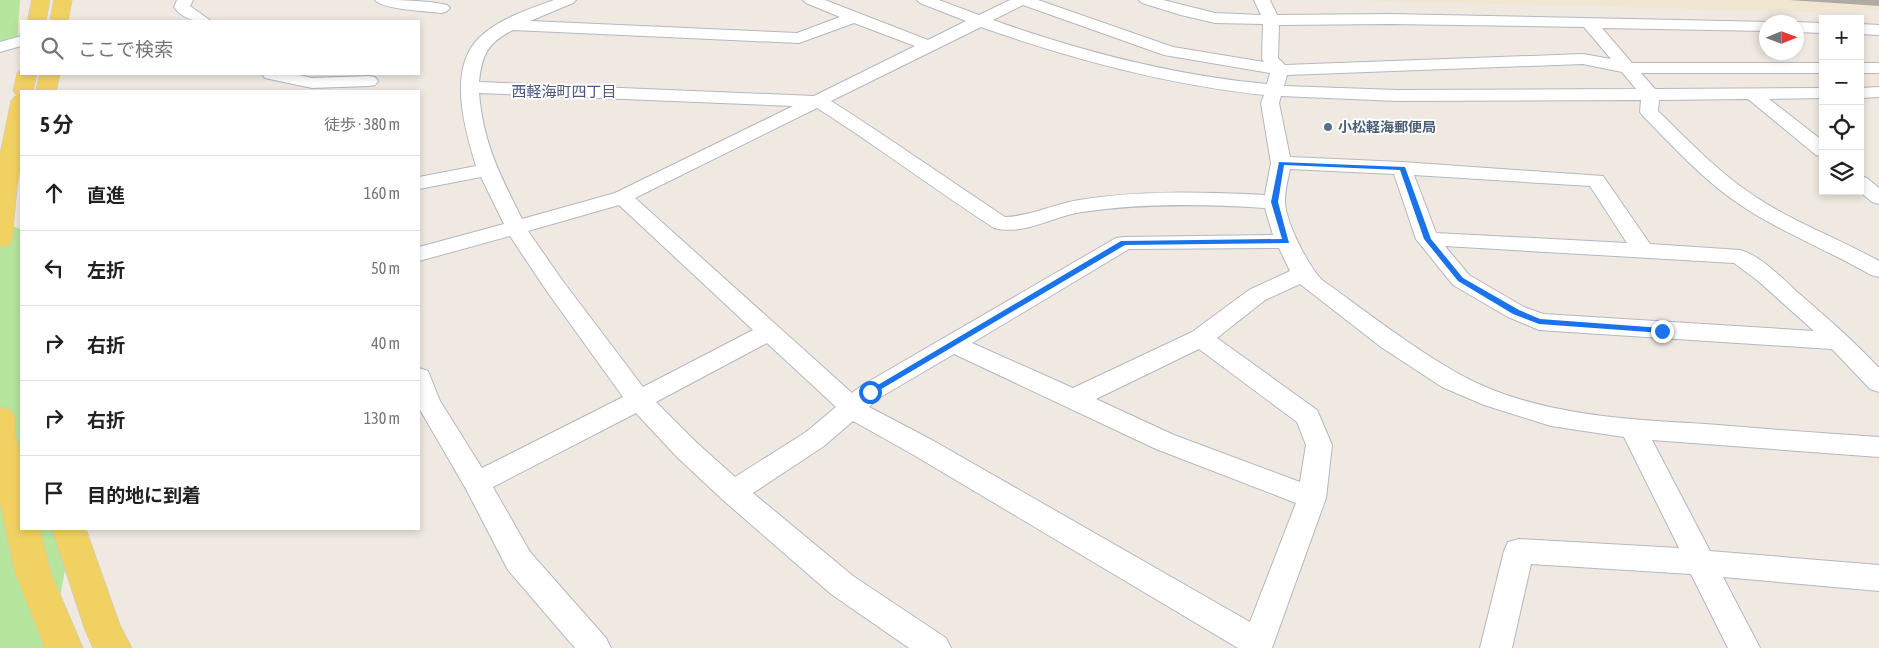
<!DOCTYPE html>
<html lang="ja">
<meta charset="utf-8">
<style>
:root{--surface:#fff;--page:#f6f6f6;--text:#202124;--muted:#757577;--line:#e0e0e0}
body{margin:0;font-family:"Asap Condensed","Noto Sans JP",sans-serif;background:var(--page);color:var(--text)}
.controls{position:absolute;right:15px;top:15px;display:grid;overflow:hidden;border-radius:0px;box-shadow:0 2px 8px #0003}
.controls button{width:45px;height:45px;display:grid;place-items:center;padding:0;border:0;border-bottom:1px solid var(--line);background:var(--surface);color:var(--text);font:25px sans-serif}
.compass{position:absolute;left:1759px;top:15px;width:45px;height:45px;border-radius:50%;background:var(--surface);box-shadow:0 2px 8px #0003;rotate:89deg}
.stop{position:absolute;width:15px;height:15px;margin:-11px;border:4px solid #1a73e8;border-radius:50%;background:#fff}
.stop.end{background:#1a73e8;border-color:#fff;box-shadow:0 1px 5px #0008}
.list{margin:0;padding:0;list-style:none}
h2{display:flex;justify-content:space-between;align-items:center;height:65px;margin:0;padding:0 20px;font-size:21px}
h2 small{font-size:16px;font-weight:400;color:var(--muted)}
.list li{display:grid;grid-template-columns:32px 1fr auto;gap:15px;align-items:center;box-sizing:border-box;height:75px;padding:0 20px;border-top:1px solid var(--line)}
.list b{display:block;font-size:19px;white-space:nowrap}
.list em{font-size:16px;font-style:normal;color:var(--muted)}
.icon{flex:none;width:28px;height:28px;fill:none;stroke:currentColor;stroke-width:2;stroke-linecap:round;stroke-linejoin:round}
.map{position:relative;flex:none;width:1879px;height:648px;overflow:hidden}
.search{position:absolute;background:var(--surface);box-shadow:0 2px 8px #0003;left:20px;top:20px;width:400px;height:55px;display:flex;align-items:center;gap:12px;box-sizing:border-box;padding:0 18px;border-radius:0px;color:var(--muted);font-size:19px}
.panel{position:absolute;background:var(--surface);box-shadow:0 2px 8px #0003;left:20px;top:90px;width:400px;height:440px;border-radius:0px}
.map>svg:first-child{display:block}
.education{fill:#f0e6d1}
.green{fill:#b6e59e}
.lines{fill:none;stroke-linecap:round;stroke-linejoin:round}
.minor-casing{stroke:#b4b7c1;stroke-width:2}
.major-casing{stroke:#c9c9c9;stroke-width:1}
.minor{fill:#fff;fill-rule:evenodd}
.major{fill:#f2d163;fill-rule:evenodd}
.wall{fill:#afaba4}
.route{fill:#1a73e8}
.service-dot{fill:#5c6f8a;stroke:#fff;stroke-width:2}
.labels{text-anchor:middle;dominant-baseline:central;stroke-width:4;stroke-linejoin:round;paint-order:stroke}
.far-service-label{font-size:14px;font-weight:bold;fill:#4e5e75;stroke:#fff;text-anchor:start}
.far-neighbourhood-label{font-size:15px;fill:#4d5680;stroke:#fff}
</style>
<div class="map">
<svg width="1879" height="648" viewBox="0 0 1879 648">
<rect width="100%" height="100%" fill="#efe9e1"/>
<path class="education" d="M 1348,0 L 1879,0 L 1879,10 L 1806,12 Z"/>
<path class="green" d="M 0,0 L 20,0 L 17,39 L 0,44 Z
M 0,222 L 21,229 L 21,529 L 73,529 L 50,648 L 0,648 Z"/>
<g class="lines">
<g class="minor-casing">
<path id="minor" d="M 177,0 L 193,0 L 190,6 L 211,21 C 197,22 183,20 174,7 Z
M 375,0 C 399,0 424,0 447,5 L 450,8 L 447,11 L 442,13 C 428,11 383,10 375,0 Z
M 554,0 L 576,0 L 573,3 L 530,21 L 797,33 L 840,17 L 806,3 L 803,0 L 825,0 L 928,40 L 966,21 L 920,3 L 917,0 L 939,0 L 979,15 L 1010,0 L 1038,0 L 1173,47 L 1264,62 L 1262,59 L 1263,24 L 1215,23 L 1181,15 L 1142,3 L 1139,0 L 1163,0 L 1215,13 L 1261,15 L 1254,0 L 1270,0 L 1277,15 L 1390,14 L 1771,22 L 1766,22 L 1766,31 L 1602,28 L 1632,63 L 1823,63 L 1823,73 L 1641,73 L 1655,89 L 1823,88 L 1823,98 L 1769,99 L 1823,141 L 1823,157 L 1816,155 L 1748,99 L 1659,100 L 1658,111 C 1688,140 1718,172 1753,195 C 1792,222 1838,238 1879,261 L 1879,277 L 1871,275 C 1828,250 1780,232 1739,204 C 1703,180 1673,146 1643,116 L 1640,112 L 1641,100 L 1397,101 L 1281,96 L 1279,103 L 1290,157 L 1402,162 L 1603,176 L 1650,244 L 1740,250 C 1761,256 1780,276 1796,291 C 1825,316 1853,340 1879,368 L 1879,392 L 1870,389 L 1832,349 L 1539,330 L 1508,317 L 1453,285 L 1416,239 L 1394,174 L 1290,169 C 1288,179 1285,190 1285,200 C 1284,219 1308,266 1322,280 C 1367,312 1411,347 1459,374 C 1533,415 1623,419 1705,424 C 1763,429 1821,433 1879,437 L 1879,457 L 1652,440 L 1710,551 L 1879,565 L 1879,591 L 1723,577 L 1760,648 L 1728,648 L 1691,574 L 1531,564 L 1512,648 L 1480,648 L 1504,551 L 1508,542 L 1519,539 L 1679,548 L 1624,437 L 1551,426 L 1484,405 L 1442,387 L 1381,347 L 1300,284 L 1265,300 L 1217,338 L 1317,410 L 1332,445 L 1326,498 L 1272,648 L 1238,648 L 912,454 L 853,421 L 824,446 L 753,493 L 853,576 L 946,638 L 951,648 L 909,648 L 831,594 L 723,500 L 677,457 L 636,413 L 493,487 L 530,552 L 606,638 L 611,648 L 575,648 L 508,570 L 466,489 L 419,408 L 419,368 L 428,371 L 440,401 L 482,468 L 623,397 L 546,290 L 510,236 L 419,261 L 419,247 L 504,224 L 481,177 L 419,189 L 419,177 L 476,166 C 465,130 447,69 479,38 C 498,19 529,9 554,0 ZM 1023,5 L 1164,55 L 1270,73 L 1267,84 C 1172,75 1083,52 993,20 ZM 854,23 L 915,46 L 814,96 L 479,82 C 482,55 487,43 513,30 L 799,43 ZM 1390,24 L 1584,27 L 1611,59 L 1583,54 L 1285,65 L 1278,58 L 1279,25 ZM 981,27 C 1075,60 1165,84 1264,95 L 1261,103 L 1271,163 L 1265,195 C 1203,192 1140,190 1079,200 C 1054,204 1031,216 1005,217 C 947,179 890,138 831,101 ZM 1583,64 L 1622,72 L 1636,89 L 1397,90 L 1284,86 L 1287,75 ZM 479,93 L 793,106 L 615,193 L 522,219 C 500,175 483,143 479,93 ZM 817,108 C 877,146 934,189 994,228 C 1024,236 1053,216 1082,212 C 1143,203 1204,204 1265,208 L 1273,235 L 1124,237 L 1116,238 L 861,386 L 852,393 L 635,198 ZM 1414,175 L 1590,186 L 1627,243 L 1436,233 ZM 619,205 L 753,330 L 643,387 L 562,280 L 528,231 ZM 1445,246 L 1734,263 L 1757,280 L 1814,331 L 1543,314 L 1524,307 L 1469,275 ZM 1279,248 L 1290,271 L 1249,290 L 1192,332 L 1073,388 L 972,343 L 1129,249 ZM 767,343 L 836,407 L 806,432 L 735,477 L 697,443 L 656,402 ZM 1199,349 L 1297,422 L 1306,445 L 1300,482 L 1174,435 L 1096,399 ZM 954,354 L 1156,449 L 1296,503 L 1250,622 L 932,440 L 869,407 L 879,398 Z
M 1795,22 L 1796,22 L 1823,23 L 1823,33 L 1796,32 L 1796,22 Z
M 1860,24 L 1879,25 L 1879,35 L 1860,34 Z
M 21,36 L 21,46 L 0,52 L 0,42 Z
M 1860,63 L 1879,63 L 1879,73 L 1860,73 Z
M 262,74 L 294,74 L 312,78 L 369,76 L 375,77 L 378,81 L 375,85 L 369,86 L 312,88 L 265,78 Z
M 1879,87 L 1879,97 L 1860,98 L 1860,88 Z
M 1860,176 L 1867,178 L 1879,188 L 1879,204 L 1872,202 L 1859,191 Z"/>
</g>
<g class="major-casing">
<path id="major" d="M 32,0 L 50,0 L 46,21 L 28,21 Z
M 54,0 L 72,0 L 68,21 L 50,21 Z
M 21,69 L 21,74 L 37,74 L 33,91 L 21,91 L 21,160 L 17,187 L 12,240 L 9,245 L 0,247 L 0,154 L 11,101 L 14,97 L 17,96 L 13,91 L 17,74 Z
M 40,74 L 60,74 L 56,91 L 36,91 Z
M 0,407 L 11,410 L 15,418 L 16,436 L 21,456 L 21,529 L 40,529 L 51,573 L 83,648 L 45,648 L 15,573 L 0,503 Z
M 52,529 L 86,529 L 120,625 L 132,648 L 93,648 L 85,630 Z"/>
</g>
<use href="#minor" class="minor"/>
<use href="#major" class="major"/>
</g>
<path class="wall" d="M 1789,0 L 1879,0 L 1879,6 Z"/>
<path class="route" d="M 1279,162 L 1405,167 L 1431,239 L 1463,278 L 1519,310 L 1540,319 L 1662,328 L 1667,331 L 1662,333 L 1539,324 L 1513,314 L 1458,281 L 1424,239 L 1400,170 L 1284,165 L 1278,202 L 1289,243 L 1125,245 L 873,394 L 870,395 L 866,392 L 1121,241 L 1282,239 L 1271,202 Z"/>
<circle class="service-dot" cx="1328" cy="127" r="5"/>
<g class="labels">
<g class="far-service-label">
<text x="1338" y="127">小松軽海郵便局</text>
</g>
<g class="far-neighbourhood-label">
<text x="564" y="91">西軽海町四丁目</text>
</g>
</g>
</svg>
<div class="controls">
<button>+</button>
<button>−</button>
<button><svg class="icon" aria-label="locate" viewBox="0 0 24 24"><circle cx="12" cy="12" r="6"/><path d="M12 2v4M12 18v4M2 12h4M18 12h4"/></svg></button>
<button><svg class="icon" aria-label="layers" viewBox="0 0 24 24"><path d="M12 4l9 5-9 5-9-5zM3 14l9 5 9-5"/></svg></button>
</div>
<svg class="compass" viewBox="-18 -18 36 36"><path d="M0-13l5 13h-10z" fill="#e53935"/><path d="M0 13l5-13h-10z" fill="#757577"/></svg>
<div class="stop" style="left:870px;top:392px"></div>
<div class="stop end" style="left:1662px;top:331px"></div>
<div class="search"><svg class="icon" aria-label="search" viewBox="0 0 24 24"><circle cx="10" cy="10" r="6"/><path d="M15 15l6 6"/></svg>ここで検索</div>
<section class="panel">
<h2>5 分<small>徒歩 · 380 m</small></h2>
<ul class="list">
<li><svg class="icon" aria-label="ahead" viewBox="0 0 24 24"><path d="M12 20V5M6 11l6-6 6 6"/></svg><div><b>直進</b></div><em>160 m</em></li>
<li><svg class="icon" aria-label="left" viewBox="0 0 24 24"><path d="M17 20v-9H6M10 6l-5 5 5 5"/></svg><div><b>左折</b></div><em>50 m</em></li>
<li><svg class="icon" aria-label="right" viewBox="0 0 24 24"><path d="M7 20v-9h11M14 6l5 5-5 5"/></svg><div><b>右折</b></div><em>40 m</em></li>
<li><svg class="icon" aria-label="right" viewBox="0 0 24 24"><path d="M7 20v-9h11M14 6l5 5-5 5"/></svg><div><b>右折</b></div><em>130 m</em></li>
<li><svg class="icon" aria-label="arrive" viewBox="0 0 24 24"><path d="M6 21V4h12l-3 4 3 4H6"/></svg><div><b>目的地に到着</b></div></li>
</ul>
</section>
</div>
